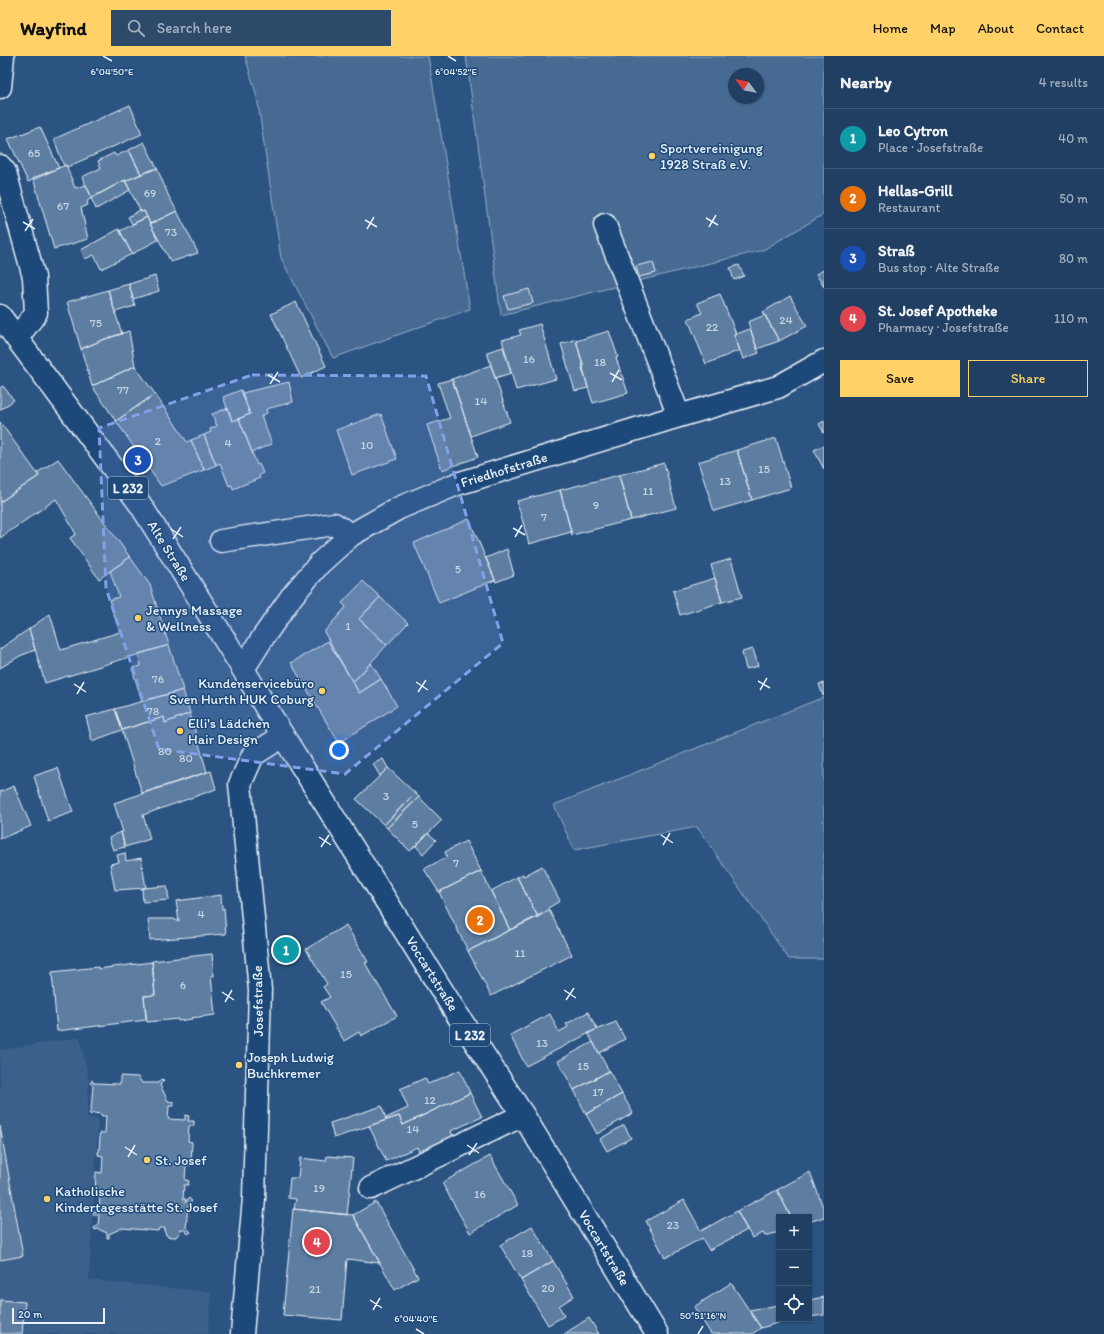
<!DOCTYPE html>
<meta charset="utf-8">
<style>
:root{--surface:#203f62;--page:#2d4a6b;--text:#f1f3f6;--muted:#a2afbe;--line:#3d5877;--accent:#ffd166}
body{margin:0;font-family:Itim,sans-serif;background:var(--page);color:var(--text)}
.controls{position:absolute;right:12px;bottom:12px;display:grid;overflow:hidden;border-radius:0px;box-shadow:0 1px 3px #0004}
.controls button{width:36px;height:36px;display:grid;place-items:center;padding:0;border:0;border-bottom:1px solid var(--line);background:var(--surface);color:var(--text);font:20px sans-serif}
.compass{position:absolute;left:728px;top:12px;width:36px;height:36px;border-radius:50%;background:var(--surface);box-shadow:0 1px 3px #0004;rotate:302deg}
.scale{position:absolute;left:12px;bottom:10px;width:93px;box-sizing:border-box;padding-left:4px;border:2px solid #e8f1f8;border-top:0;font-size:11px;line-height:14px;white-space:nowrap;color:#e8f1f8;-webkit-text-stroke:3px #1f4a7a;paint-order:stroke}
.you{position:absolute;left:339px;top:694px;width:14px;height:14px;margin:-10px;border:3px solid #fff;border-radius:50%;background:#1a73e8;box-shadow:0 0 0 6px #1a73e833}
.badge{display:grid;place-items:center;width:26px;height:26px;border-radius:50%;background:var(--accent);color:#fff;font-size:13px;font-weight:700}
.pin{position:absolute;translate:-50% -50%;border:2px solid #fff;box-shadow:0 1px 4px #0006}
.list{margin:0;padding:0;list-style:none}
h2{display:flex;justify-content:space-between;align-items:center;height:52px;margin:0;padding:0 16px;font-size:17px}
h2 small{font-size:13px;font-weight:400;color:var(--muted)}
.list li{display:grid;grid-template-columns:26px 1fr auto;gap:12px;align-items:center;box-sizing:border-box;height:60px;padding:0 16px;border-top:1px solid var(--line)}
.list b{display:block;font-size:15px;white-space:nowrap}
.list p{margin:0;font-size:13px;white-space:nowrap;color:var(--muted)}
.list em{font-size:13px;font-style:normal;color:var(--muted)}
.actions{display:flex;gap:8px;padding:12px 16px}
.actions a{flex:1;padding:9px 0;border:1px solid var(--accent);border-radius:0px;text-align:center;font-size:14px;color:var(--accent)}
.actions .main{background:var(--accent);color:#111}
.icon{flex:none;width:22px;height:22px;fill:none;stroke:currentColor;stroke-width:2;stroke-linecap:round;stroke-linejoin:round}
.map{position:relative;flex:none;width:824px;height:1278px;overflow:hidden}
header{display:flex;align-items:center;gap:24px;box-sizing:border-box;height:56px;padding:0 20px;background:var(--accent);color:#111}
header strong{font-size:19px}
nav{display:flex;gap:22px;margin-inline-start:auto;font-size:14px}
.search{width:280px;height:36px;background:var(--page);display:flex;align-items:center;gap:10px;box-sizing:border-box;padding:0 14px;border-radius:0px;color:var(--muted);font-size:15px}
main{display:flex}
aside{flex:1;background:var(--surface)}
.map>svg:first-child{display:block}
.built{fill:#3a608b}
.green{fill:#476b93;stroke:#98aec6;fill-rule:evenodd}
.building{fill:#5d7da1;stroke:#e8f1f8}
.lines{fill:none;stroke-linecap:round;stroke-linejoin:round}
.minor-casing{stroke:#e8f1f8;stroke-width:25}
.major-casing{stroke:#e8f1f8;stroke-width:25}
.minor{stroke:#1f4a7a;stroke-width:22}
.major{stroke:#1f4a7a;stroke-width:22}
.marked{fill:#82a0e8;fill-opacity:0.2;stroke:#82a0e8;stroke-width:3;stroke-dasharray:8 5;stroke-linejoin:round}
.ticks{fill:none;stroke:#e8f1f8;stroke-width:1.5}
.poi-dot{fill:#ffd166;stroke:#1f4a7a;stroke-width:1.5}
.labels{text-anchor:middle;dominant-baseline:central;stroke-width:3;stroke-linejoin:round;paint-order:stroke}
.number-label{font-size:12px;fill:#c5d4e2}
.shield{fill:#1f4a7a;stroke:#acbfd2;stroke-width:1}
.shield-label{font-size:13px;font-weight:bold;fill:#e8f1f8}
.poi-label{font-size:14px;fill:#e8f1f8;stroke:#1f4a7a;text-anchor:start}
.street-label{font-size:14px;fill:#e8f1f8;stroke:#1f4a7a}
.ticks-label{font-size:10px;text-anchor:middle;fill:#e8f1f8;stroke:#1f4a7a;stroke-width:3;stroke-linejoin:round;paint-order:stroke}
</style>
<header>
<strong>Wayfind</strong>
<div class="search"><svg class="icon" aria-label="search" viewBox="0 0 24 24"><circle cx="10" cy="10" r="6"/><path d="M15 15l6 6"/></svg>Search here</div>
<nav><a>Home</a><a>Map</a><a>About</a><a>Contact</a></nav>
</header>
<main>
<div class="map">
<svg width="824" height="1278" viewBox="0 0 824 1278">
<rect width="100%" height="100%" fill="#2b5482"/>
<filter id="ink" filterUnits="userSpaceOnUse"><feTurbulence type="fractalNoise" baseFrequency=".025" numOctaves="2"/><feDisplacementMap in="SourceGraphic" scale="8" xChannelSelector="R" yChannelSelector="G"/><feConvolveMatrix kernelMatrix="1 2 1 2 8 2 1 2 1" color-interpolation-filters="sRGB"/></filter>
<g filter="url(#ink)">
<path class="built" d="M 80,981 L 89,1024 L 87,1062 L 98,1063 L 89,1224 L 212,1236 L 208,1278 L 0,1278 L 0,994 Z"/>
<path class="green" d="M 245,0 L 428,0 L 470,253 L 333,302 L 281,202 L 257,41 Z
M 466,0 L 824,0 L 824,158 L 763,194 L 501,259 ZM 734,18 L 758,18 L 758,42 L 734,42 Z
M 824,641 L 824,903 L 789,903 L 697,771 L 574,794 L 554,749 Z"/>
<path class="building" d="M 130,49 L 142,78 L 67,111 L 66,109 L 64,110 L 54,83 Z
M 40,71 L 59,112 L 28,126 L 8,83 Z
M 144,86 L 157,112 L 141,118 L 129,94 Z
M 129,94 L 141,118 L 125,125 L 125,124 L 92,142 L 82,121 L 101,112 L 98,105 L 114,97 L 116,100 Z
M 66,109 L 75,132 L 86,129 L 92,142 L 87,145 L 88,149 L 81,152 L 88,183 L 54,193 L 33,122 Z
M 157,112 L 169,141 L 177,155 L 150,168 L 144,155 L 141,156 L 140,154 L 125,125 Z
M 125,124 L 130,134 L 96,153 L 91,142 Z
M 140,154 L 141,156 L 144,155 L 147,161 L 132,168 L 128,161 Z
M 177,155 L 198,197 L 171,206 L 150,168 Z
M 147,161 L 158,184 L 132,198 L 120,175 Z
M 119,173 L 132,198 L 101,213 L 94,199 L 85,203 L 81,194 Z
M 653,206 L 656,217 L 639,221 L 636,210 Z
M 739,209 L 744,220 L 734,224 L 730,212 Z
M 824,214 L 824,231 L 816,218 Z
M 155,220 L 159,235 L 133,243 L 129,228 Z
M 129,228 L 135,250 L 115,256 L 108,234 Z
M 529,233 L 533,247 L 508,253 L 504,240 Z
M 108,234 L 122,278 L 105,283 L 81,293 L 67,246 Z
M 720,238 L 736,278 L 734,279 L 740,294 L 706,308 L 688,263 L 702,257 L 697,247 Z
M 790,240 L 807,270 L 779,285 L 763,256 Z
M 296,246 L 326,310 L 301,322 L 271,258 Z
M 765,259 L 779,285 L 757,293 L 748,266 Z
M 540,268 L 556,323 L 516,334 L 502,284 L 521,279 L 519,274 Z
M 750,273 L 759,297 L 743,303 L 734,279 Z
M 129,275 L 135,310 L 92,330 L 81,293 L 105,283 Z
M 609,275 L 618,301 L 616,302 L 628,337 L 593,347 L 582,312 L 584,311 L 576,285 Z
M 576,283 L 588,332 L 575,335 L 561,288 Z
M 503,291 L 511,317 L 495,322 L 487,296 Z
M 491,309 L 510,366 L 471,380 L 452,323 Z
M 135,310 L 155,338 L 116,365 L 92,330 Z
M 452,323 L 478,401 L 442,414 L 427,369 L 450,362 L 438,327 Z
M 289,326 L 293,346 L 266,353 L 267,357 L 261,360 L 272,388 L 252,396 L 239,363 L 250,358 L 242,337 Z
M 3,330 L 14,344 L 0,354 L 0,332 Z
M 241,334 L 250,358 L 232,365 L 223,341 Z
M 155,338 L 187,386 L 191,384 L 204,414 L 161,430 L 116,365 Z
M 228,352 L 232,365 L 239,363 L 257,409 L 259,408 L 263,417 L 259,419 L 260,422 L 233,433 L 232,429 L 229,430 L 220,407 L 216,409 L 204,379 L 211,376 L 210,373 L 217,370 L 212,358 Z
M 381,358 L 397,403 L 352,419 L 336,374 Z
M 824,365 L 824,377 L 819,368 Z
M 0,366 L 39,420 L 0,446 Z
M 204,379 L 216,409 L 204,414 L 191,384 Z
M 776,382 L 791,432 L 752,444 L 737,394 Z
M 824,389 L 824,413 L 814,394 Z
M 737,394 L 752,444 L 714,455 L 698,406 Z
M 58,403 L 130,501 L 99,523 L 70,482 L 76,478 L 56,443 L 0,482 L 0,446 L 39,420 L 37,417 Z
M 664,407 L 676,452 L 631,464 L 619,419 Z
M 619,419 L 631,464 L 572,479 L 560,434 Z
M 560,434 L 571,476 L 529,488 L 517,445 Z
M 469,463 L 495,524 L 439,547 L 414,487 Z
M 507,493 L 514,519 L 496,526 L 486,502 Z
M 130,501 L 150,529 L 169,589 L 45,627 L 29,573 L 50,558 L 61,594 L 120,576 L 109,544 L 119,541 L 110,515 Z
M 731,503 L 742,541 L 722,546 L 711,509 Z
M 715,522 L 722,546 L 680,559 L 673,535 Z
M 363,525 L 380,541 L 359,563 L 387,589 L 353,626 L 324,576 L 346,551 L 342,547 Z
M 380,541 L 408,567 L 387,589 L 359,563 Z
M 29,573 L 35,594 L 20,600 L 0,612 L 0,593 Z
M 328,585 L 359,637 L 381,623 L 397,650 L 339,687 L 291,607 Z
M 169,589 L 183,634 L 142,645 L 132,612 L 141,610 L 138,598 Z
M 753,593 L 758,610 L 746,613 L 742,596 Z
M 371,607 L 381,623 L 359,637 L 353,626 Z
M 824,627 L 824,639 L 823,640 L 819,628 Z
M 183,634 L 190,657 L 165,667 L 164,661 L 122,674 L 115,653 Z
M 115,653 L 122,674 L 92,685 L 86,661 Z
M 190,657 L 207,716 L 142,737 L 122,674 L 164,661 L 165,667 Z
M 383,703 L 388,712 L 380,720 L 373,708 Z
M 58,712 L 73,756 L 48,765 L 34,720 Z
M 388,712 L 415,737 L 384,769 L 356,743 Z
M 211,715 L 216,733 L 143,759 L 150,783 L 125,791 L 121,776 L 123,776 L 114,747 Z
M 14,730 L 31,770 L 0,783 L 0,736 Z
M 415,737 L 419,741 L 387,772 L 384,769 Z
M 419,741 L 442,764 L 410,795 L 387,772 Z
M 121,776 L 125,791 L 113,794 L 109,782 Z
M 428,777 L 436,784 L 423,798 L 416,790 Z
M 466,785 L 481,815 L 439,836 L 424,813 L 447,801 L 445,796 Z
M 125,797 L 126,805 L 141,802 L 146,832 L 115,834 L 110,808 L 119,806 L 117,799 Z
M 542,810 L 560,845 L 548,852 L 549,854 L 538,861 L 517,821 L 523,818 L 524,820 Z
M 481,815 L 510,874 L 468,895 L 439,836 Z
M 517,821 L 538,861 L 510,874 L 491,835 Z
M 167,830 L 169,844 L 143,846 L 142,832 Z
M 221,839 L 222,853 L 224,852 L 226,878 L 150,884 L 148,863 L 174,863 L 179,866 L 176,845 Z
M 549,854 L 572,899 L 491,940 L 468,895 Z
M 346,869 L 368,906 L 365,907 L 397,960 L 361,980 L 359,976 L 344,985 L 321,946 L 330,941 L 323,931 L 327,928 L 306,893 Z
M 212,898 L 214,920 L 211,920 L 215,959 L 191,962 L 192,963 L 178,965 L 178,963 L 147,966 L 144,940 L 155,939 L 152,905 Z
M 152,906 L 155,939 L 144,940 L 146,964 L 57,975 L 52,916 L 98,911 L 98,913 Z
M 588,956 L 597,973 L 526,1010 L 510,979 L 550,958 L 559,976 L 568,971 L 566,968 Z
M 616,966 L 625,983 L 599,997 L 588,977 Z
M 593,986 L 609,1015 L 574,1034 L 558,1005 Z
M 460,1014 L 470,1037 L 403,1069 L 399,1060 L 386,1064 L 386,1062 L 408,1052 L 400,1033 L 425,1022 L 428,1028 Z
M 609,1015 L 622,1038 L 586,1058 L 574,1034 Z
M 120,1020 L 138,1021 L 142,1027 L 158,1027 L 161,1023 L 164,1024 L 160,1029 L 168,1045 L 174,1046 L 174,1050 L 169,1050 L 168,1063 L 185,1064 L 185,1059 L 189,1060 L 188,1065 L 194,1065 L 194,1070 L 189,1070 L 188,1085 L 192,1086 L 191,1109 L 186,1109 L 185,1124 L 189,1125 L 188,1129 L 184,1129 L 183,1143 L 186,1143 L 185,1147 L 189,1142 L 192,1145 L 188,1150 L 186,1171 L 191,1176 L 188,1178 L 185,1174 L 180,1173 L 180,1176 L 176,1181 L 172,1181 L 167,1180 L 164,1175 L 165,1172 L 159,1172 L 158,1175 L 122,1172 L 109,1178 L 109,1182 L 107,1182 L 107,1177 L 98,1173 L 95,1174 L 94,1172 L 98,1169 L 99,1159 L 93,1159 L 94,1155 L 99,1156 L 100,1139 L 95,1139 L 96,1116 L 102,1117 L 103,1100 L 98,1099 L 98,1096 L 99,1096 L 100,1080 L 99,1080 L 100,1077 L 105,1077 L 106,1060 L 102,1060 L 101,1058 L 93,1057 L 91,1059 L 89,1057 L 91,1055 L 93,1029 L 90,1027 L 92,1024 L 94,1027 L 120,1028 Z
M 470,1037 L 482,1061 L 451,1075 L 454,1083 L 420,1098 L 417,1091 L 386,1105 L 369,1070 L 399,1060 L 403,1069 Z
M 622,1038 L 633,1057 L 597,1078 L 586,1058 Z
M 382,1050 L 386,1064 L 334,1082 L 330,1067 Z
M 624,1069 L 631,1082 L 607,1095 L 600,1083 Z
M 0,1070 L 23,1200 L 0,1204 Z
M 327,1100 L 353,1102 L 347,1159 L 294,1153 L 296,1143 L 288,1142 L 290,1122 L 298,1122 L 300,1102 L 326,1105 Z
M 490,1100 L 518,1149 L 470,1177 L 442,1127 Z
M 810,1116 L 824,1154 L 824,1161 L 809,1166 L 809,1161 L 791,1161 L 777,1134 Z
M 777,1134 L 791,1161 L 779,1161 L 779,1176 L 765,1180 L 763,1177 L 752,1182 L 737,1155 Z
M 684,1144 L 701,1175 L 737,1155 L 747,1174 L 709,1194 L 702,1182 L 665,1202 L 646,1165 Z
M 376,1146 L 418,1221 L 395,1234 L 353,1159 Z
M 293,1153 L 353,1159 L 380,1207 L 347,1203 L 342,1264 L 283,1259 Z
M 532,1170 L 553,1205 L 521,1224 L 500,1189 Z
M 553,1205 L 574,1240 L 559,1250 L 564,1260 L 548,1269 L 521,1224 Z
M 731,1227 L 761,1272 L 752,1278 L 711,1278 L 694,1251 Z
M 824,1241 L 824,1259 L 809,1261 L 809,1244 Z
M 0,1244 L 25,1246 L 22,1278 L 0,1278 Z
M 779,1249 L 779,1263 L 798,1263 L 784,1265 L 761,1272 L 749,1254 Z
M 589,1262 L 599,1278 L 564,1278 Z"/>
<g class="lines">
<g class="minor-casing">
<path id="minor" d="M 0,31 L 3,0
M 0,110 L 5,116 L 34,221 L 36,257 L 17,282
M 605,169 L 679,360
M 221,485 L 334,468 L 351,479
M 243,613 L 264,580 L 292,540 L 320,507 L 351,479 L 399,452 L 457,428 L 679,360 L 778,331 L 824,305
M 371,1132 L 523,1059
M 242,1278 L 254,1142 L 260,934 L 240,728 L 253,699 L 283,680"/>
</g>
<g class="major-casing">
<path id="major" d="M 0,260 L 140,448 L 243,613 L 283,680 L 453,952 L 523,1059 L 657,1278"/>
</g>
<use href="#minor" class="minor"/>
<use href="#major" class="major"/>
</g>
</g>
<path class="marked" d="M 252,319 L 426,320 L 503,587 L 345,718 L 159,693 L 106,532 L 99,372 Z"/>
<path class="ticks" d="M 103,0 L 112,5M 448,0 L 456,5M 706,162 L 718,169M 365,164 L 377,171M 23,166 L 35,173M 709,171 L 716,159M 367,173 L 374,161M 25,175 L 33,163M 610,317 L 622,324M 268,319 L 280,326M 612,326 L 619,314M 270,328 L 278,316M 513,472 L 525,479M 171,473 L 183,481M 515,481 L 522,469M 173,483 L 181,471M 758,625 L 770,632M 416,626 L 428,634M 74,628 L 86,636M 760,634 L 767,622M 418,636 L 426,624M 77,638 L 84,626M 661,779 L 673,787M 319,781 L 331,789M 663,789 L 670,777M 321,791 L 329,779M 564,934 L 576,942M 222,936 L 234,944M 566,944 L 574,932M 225,946 L 232,934M 467,1089 L 479,1097M 125,1091 L 137,1099M 469,1099 L 477,1087M 128,1101 L 135,1089M 370,1244 L 382,1252M 373,1254 L 380,1242M 416,1273 L 424,1278M 698,1278 L 703,1270"/>
<g class="poi-dot">
<circle cx="652" cy="100" r="4"/>
<circle cx="138" cy="562" r="4"/>
<circle cx="322" cy="635" r="4"/>
<circle cx="180" cy="675" r="4"/>
<circle cx="239" cy="1009" r="4"/>
<circle cx="147" cy="1104" r="4"/>
<circle cx="47" cy="1143" r="4"/>
</g>
<g class="labels">
<g class="number-label">
<text x="34" y="97">65</text>
<text x="150" y="137">69</text>
<text x="63" y="150">67</text>
<text x="171" y="176">73</text>
<text x="786" y="264">24</text>
<text x="96" y="267">75</text>
<text x="712" y="271">22</text>
<text x="529" y="303">16</text>
<text x="600" y="306">18</text>
<text x="123" y="334">77</text>
<text x="481" y="345">14</text>
<text x="158" y="385">2</text>
<text x="228" y="387">4</text>
<text x="367" y="389">10</text>
<text x="764" y="413">15</text>
<text x="725" y="425">13</text>
<text x="648" y="435">11</text>
<text x="596" y="449">9</text>
<text x="544" y="461">7</text>
<text x="458" y="513">5</text>
<text x="348" y="570">1</text>
<text x="158" y="623">76</text>
<text x="153" y="655">78</text>
<text x="165" y="695">80</text>
<text x="186" y="702">80</text>
<text x="386" y="740">3</text>
<text x="415" y="768">5</text>
<text x="456" y="807">7</text>
<text x="201" y="858">4</text>
<text x="520" y="897">11</text>
<text x="346" y="918">15</text>
<text x="183" y="929">6</text>
<text x="542" y="987">13</text>
<text x="583" y="1010">15</text>
<text x="598" y="1036">17</text>
<text x="430" y="1044">12</text>
<text x="413" y="1073">14</text>
<text x="319" y="1132">19</text>
<text x="480" y="1138">16</text>
<text x="673" y="1169">23</text>
<text x="527" y="1197">18</text>
<text x="548" y="1232">20</text>
<text x="315" y="1233">21</text>
</g>
<g class="shield">
<rect x="108" y="421" width="40" height="22" rx="3"/>
<rect x="450" y="968" width="40" height="22" rx="3"/>
</g>
<g class="shield-label">
<text x="128" y="432">L 232</text>
<text x="470" y="979">L 232</text>
</g>
<g class="poi-label">
<text x="660" y="92">Sportvereinigung<tspan x="660" dy="16">1928 Straß e.V.</tspan></text>
<text x="146" y="554">Jennys Massage<tspan x="146" dy="16">&amp; Wellness</tspan></text>
<text x="314" y="627" text-anchor="end">Kundenservicebüro<tspan x="314" dy="16">Sven Hurth HUK Coburg</tspan></text>
<text x="188" y="667">Elli's Lädchen<tspan x="188" dy="16">Hair Design</tspan></text>
<text x="247" y="1001">Joseph Ludwig<tspan x="247" dy="16">Buchkremer</tspan></text>
<text x="155" y="1104">St. Josef</text>
<text x="55" y="1135">Katholische<tspan x="55" dy="16">Kindertagesstätte St. Josef</tspan></text>
</g>
<g class="street-label">
<text transform="translate(504 414) rotate(-17)">Friedhofstraße</text>
<text transform="translate(169 495) rotate(58)">Alte Straße</text>
<text transform="translate(432 918) rotate(58)">Voccartstraße</text>
<text transform="translate(258 945) rotate(-91)">Josefstraße</text>
<text transform="translate(604 1192) rotate(59)">Voccartstraße</text>
</g>
</g>
<g class="ticks-label">
<text x="112" y="19">6°04'50"E</text>
<text x="456" y="19">6°04'52"E</text>
<text x="703" y="1263">50°51'16"N</text>
<text x="416" y="1266">6°04'40"E</text>
</g>
</svg>
<div class="controls">
<button>+</button>
<button>−</button>
<button><svg class="icon" aria-label="locate" viewBox="0 0 24 24"><circle cx="12" cy="12" r="6"/><path d="M12 2v4M12 18v4M2 12h4M18 12h4"/></svg></button>
</div>
<svg class="compass" viewBox="-18 -18 36 36"><path d="M0-13l5 13h-10z" fill="#e53935"/><path d="M0 13l5-13h-10z" fill="#a2afbe"/></svg>
<div class="scale">20 m</div>
<div class="you"></div>
<div class="pin badge" style="left:286px;top:894px;background:#0f9aa8">1</div>
<div class="pin badge" style="left:480px;top:864px;background:#e8710a">2</div>
<div class="pin badge" style="left:138px;top:404px;background:#1a4fb4">3</div>
<div class="pin badge" style="left:317px;top:1186px;background:#e0444e">4</div>
</div>
<aside>
<h2>Nearby<small>4 results</small></h2>
<ul class="list">
<li><span class="badge" style="background:#0f9aa8">1</span><div><b>Leo Cytron</b><p>Place · Josefstraße</p></div><em>40 m</em></li>
<li><span class="badge" style="background:#e8710a">2</span><div><b>Hellas-Grill</b><p>Restaurant</p></div><em>50 m</em></li>
<li><span class="badge" style="background:#1a4fb4">3</span><div><b>Straß</b><p>Bus stop · Alte Straße</p></div><em>80 m</em></li>
<li><span class="badge" style="background:#e0444e">4</span><div><b>St. Josef Apotheke</b><p>Pharmacy · Josefstraße</p></div><em>110 m</em></li>
</ul>
<div class="actions"><a class="main">Save</a><a>Share</a></div>
</aside>
</main>
